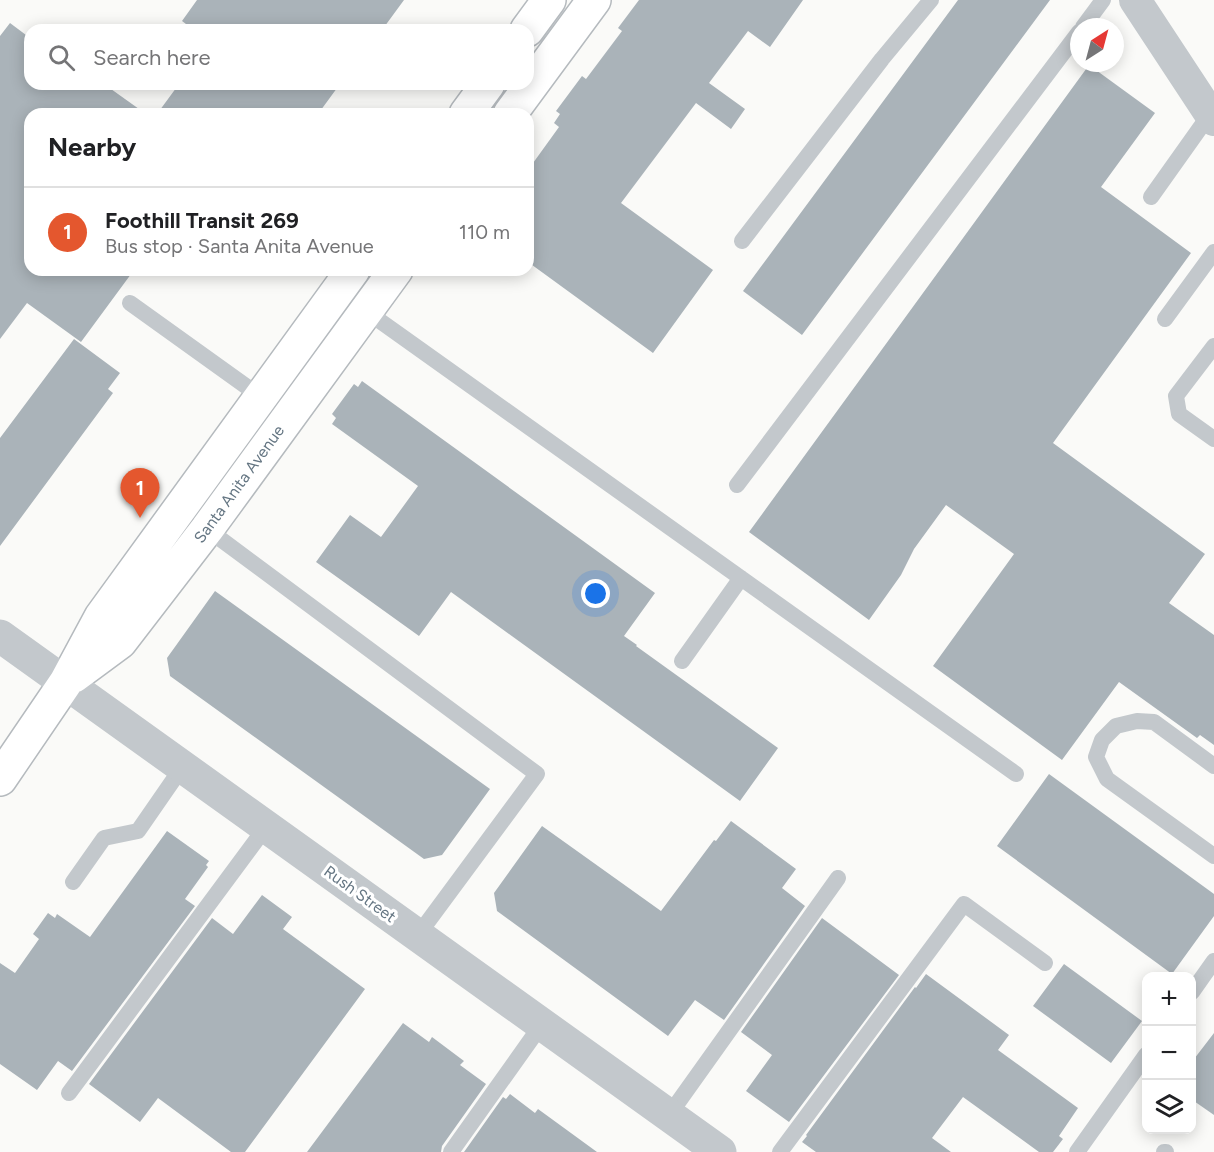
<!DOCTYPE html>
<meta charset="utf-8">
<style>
:root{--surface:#fff;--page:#f2f2f2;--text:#202124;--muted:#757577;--line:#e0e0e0;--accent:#e4572e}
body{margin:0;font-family:Figtree,sans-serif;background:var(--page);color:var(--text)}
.controls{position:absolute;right:18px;bottom:18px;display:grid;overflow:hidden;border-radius:12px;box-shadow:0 3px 15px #0003}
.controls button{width:54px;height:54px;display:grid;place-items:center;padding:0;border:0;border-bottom:2px solid var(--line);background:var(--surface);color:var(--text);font:30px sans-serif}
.compass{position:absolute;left:1070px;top:18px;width:54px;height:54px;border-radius:50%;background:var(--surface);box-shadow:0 3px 15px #0003;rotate:36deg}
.you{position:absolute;left:596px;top:594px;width:21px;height:21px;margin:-15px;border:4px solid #fff;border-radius:50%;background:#1a73e8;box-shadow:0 0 0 9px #1a73e833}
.badge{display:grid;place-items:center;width:39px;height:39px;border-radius:50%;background:var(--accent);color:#fff;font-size:20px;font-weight:700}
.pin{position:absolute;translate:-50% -50px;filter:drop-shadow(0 2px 3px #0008)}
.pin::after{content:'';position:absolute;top:32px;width:21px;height:18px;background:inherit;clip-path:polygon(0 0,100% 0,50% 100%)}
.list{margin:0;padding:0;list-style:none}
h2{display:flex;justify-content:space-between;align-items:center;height:78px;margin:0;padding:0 24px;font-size:26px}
h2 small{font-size:20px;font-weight:400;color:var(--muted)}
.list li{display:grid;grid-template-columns:39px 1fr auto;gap:18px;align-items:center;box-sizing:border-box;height:90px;padding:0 24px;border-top:2px solid var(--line)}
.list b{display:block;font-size:22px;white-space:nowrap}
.list p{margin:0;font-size:20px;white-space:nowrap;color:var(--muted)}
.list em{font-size:20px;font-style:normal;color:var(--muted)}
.icon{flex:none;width:33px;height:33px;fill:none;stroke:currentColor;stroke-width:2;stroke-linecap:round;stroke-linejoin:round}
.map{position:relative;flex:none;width:1214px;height:1152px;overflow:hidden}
.search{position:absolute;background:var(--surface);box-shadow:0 3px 15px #0003;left:24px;top:24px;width:510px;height:66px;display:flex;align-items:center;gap:15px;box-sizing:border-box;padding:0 21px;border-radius:18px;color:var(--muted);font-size:22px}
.panel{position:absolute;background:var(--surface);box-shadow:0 3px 15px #0003;left:24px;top:108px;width:510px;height:168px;border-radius:18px}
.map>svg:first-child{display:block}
.building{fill:#aab3b9}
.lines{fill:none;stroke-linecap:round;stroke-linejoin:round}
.primary-casing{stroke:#b5babe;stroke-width:36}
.service{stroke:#c3c8cc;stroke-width:16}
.minor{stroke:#c3c8cc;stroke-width:32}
.tertiary{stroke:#c3c8cc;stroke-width:33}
.primary{stroke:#fff;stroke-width:33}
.labels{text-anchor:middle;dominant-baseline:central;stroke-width:6;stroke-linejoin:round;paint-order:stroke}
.street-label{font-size:16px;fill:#657683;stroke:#fff}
</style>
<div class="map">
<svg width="1214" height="1152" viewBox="0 0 1214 1152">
<rect width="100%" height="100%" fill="#fafaf8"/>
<path class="building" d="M 197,0 L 404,0 L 382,30 L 194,30 L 182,21 Z
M 639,0 L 803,0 L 770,47 L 748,31 L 709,83 L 745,109 L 731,129 L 696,103 L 621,203 L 713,270 L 653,353 L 528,262 L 528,170 L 559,127 L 554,123 L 560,114 L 556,111 L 582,76 L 586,79 L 622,31 L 618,28 Z
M 958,0 L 1050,0 L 802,335 L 743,291 Z
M 10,23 L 30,38 L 30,84 L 104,84 L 146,114 L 30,114 L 30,270 L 134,270 L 81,342 L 27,303 L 0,339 L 0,36 Z
M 1089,65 L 1155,113 L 1101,187 L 1191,253 L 1053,443 L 1205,554 L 1169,603 L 1214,635 L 1214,745 L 1200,735 L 1197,738 L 1119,682 L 1062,760 L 933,666 L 1014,554 L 946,505 L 914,549 L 901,575 L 869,620 L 749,532 Z
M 179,84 L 340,84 L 318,114 L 157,114 Z
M 74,339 L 120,373 L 108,389 L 113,393 L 0,546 L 0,438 Z
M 362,381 L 655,593 L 624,636 L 637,645 L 636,646 L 778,748 L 740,801 L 451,592 L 419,636 L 316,562 L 350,515 L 381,537 L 418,486 L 332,424 L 336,418 L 332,414 L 354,384 L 358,387 Z
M 215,591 L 490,789 L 442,855 L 424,859 L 170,676 L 167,658 Z
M 1049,774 L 1214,894 L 1214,916 L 1172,974 L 997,846 Z
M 731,821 L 796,869 L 782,888 L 805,906 L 724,1020 L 695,1000 L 668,1036 L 497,911 L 494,893 L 542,826 L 661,911 L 714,840 L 716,841 Z
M 167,831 L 209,861 L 206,865 L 208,867 L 185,899 L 195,906 L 72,1071 L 58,1061 L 37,1090 L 0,1064 L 0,963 L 15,973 L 39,939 L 33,934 L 48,913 L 55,918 L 57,914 L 90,937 Z
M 262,895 L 292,917 L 283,929 L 365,989 L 245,1152 L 231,1152 L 158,1098 L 140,1122 L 89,1084 L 212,918 L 233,934 Z
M 822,918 L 899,975 L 789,1122 L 746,1091 L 772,1055 L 741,1032 Z
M 1064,964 L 1142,1021 L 1111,1063 L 1033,1006 Z
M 926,974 L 1009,1035 L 998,1050 L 1078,1108 L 1059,1136 L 1063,1139 L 1053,1152 L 1039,1152 L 963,1097 L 932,1138 L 951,1152 L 816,1152 L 802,1142 L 807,1136 L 806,1135 L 915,987 L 916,988 Z
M 403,1023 L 429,1042 L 432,1037 L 464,1061 L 460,1065 L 486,1084 L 442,1146 L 441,1152 L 307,1152 Z
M 1214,1033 L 1214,1115 L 1191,1099 L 1191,1063 Z
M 510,1094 L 535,1113 L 538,1109 L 597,1152 L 464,1152 L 503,1097 L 506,1099 Z"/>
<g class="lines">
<g class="primary-casing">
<path id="primary" d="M 527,30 L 549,0
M 466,114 L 488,84
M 510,114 L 594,0
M 74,676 L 120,642 L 207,529 L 396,270
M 0,779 L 66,682 L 101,617 L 353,270"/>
</g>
<path class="service" d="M 1083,27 L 1103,0
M 1151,197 L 1210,114
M 742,241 L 882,59 L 931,0
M 130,303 L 261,397
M 366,311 L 1016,774
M 1165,319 L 1214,252
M 1214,346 L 1176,396 L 1179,414 L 1214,439
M 737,485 L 1079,32
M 207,529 L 537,774 L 418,935
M 682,661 L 741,578
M 1214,766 L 1154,722 L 1137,721 L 1116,726 L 1102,740 L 1096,757 L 1107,779 L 1214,856
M 73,882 L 104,838 L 138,831 L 183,766
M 1192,992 L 1214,961
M 69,1093 L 266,827
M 669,1115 L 838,878
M 451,1152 L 542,1024
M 780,1152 L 964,904 L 1045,963
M 1077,1152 L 1146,1055
M 1164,1152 L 1166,1152"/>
<path class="minor" d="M 1135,0 L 1214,120"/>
<path class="tertiary" d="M 0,636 L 720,1152"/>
<use href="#primary" class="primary"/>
</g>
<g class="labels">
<g class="street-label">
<text transform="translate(239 484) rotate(-54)">Santa Anita Avenue</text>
<text transform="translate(360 894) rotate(36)">Rush Street</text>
</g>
</g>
</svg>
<div class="controls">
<button>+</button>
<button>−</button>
<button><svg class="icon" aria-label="layers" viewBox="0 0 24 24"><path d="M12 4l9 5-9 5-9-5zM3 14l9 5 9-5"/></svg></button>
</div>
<svg class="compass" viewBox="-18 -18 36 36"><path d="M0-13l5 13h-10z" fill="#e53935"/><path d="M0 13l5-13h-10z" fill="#757577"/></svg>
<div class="you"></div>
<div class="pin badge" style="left:140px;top:518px">1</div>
<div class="search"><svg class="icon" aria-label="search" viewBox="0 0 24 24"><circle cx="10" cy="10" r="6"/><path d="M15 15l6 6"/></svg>Search here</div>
<section class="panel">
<h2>Nearby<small></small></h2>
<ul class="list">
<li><span class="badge">1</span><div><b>Foothill Transit 269</b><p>Bus stop · Santa Anita Avenue</p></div><em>110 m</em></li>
</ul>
</section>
</div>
